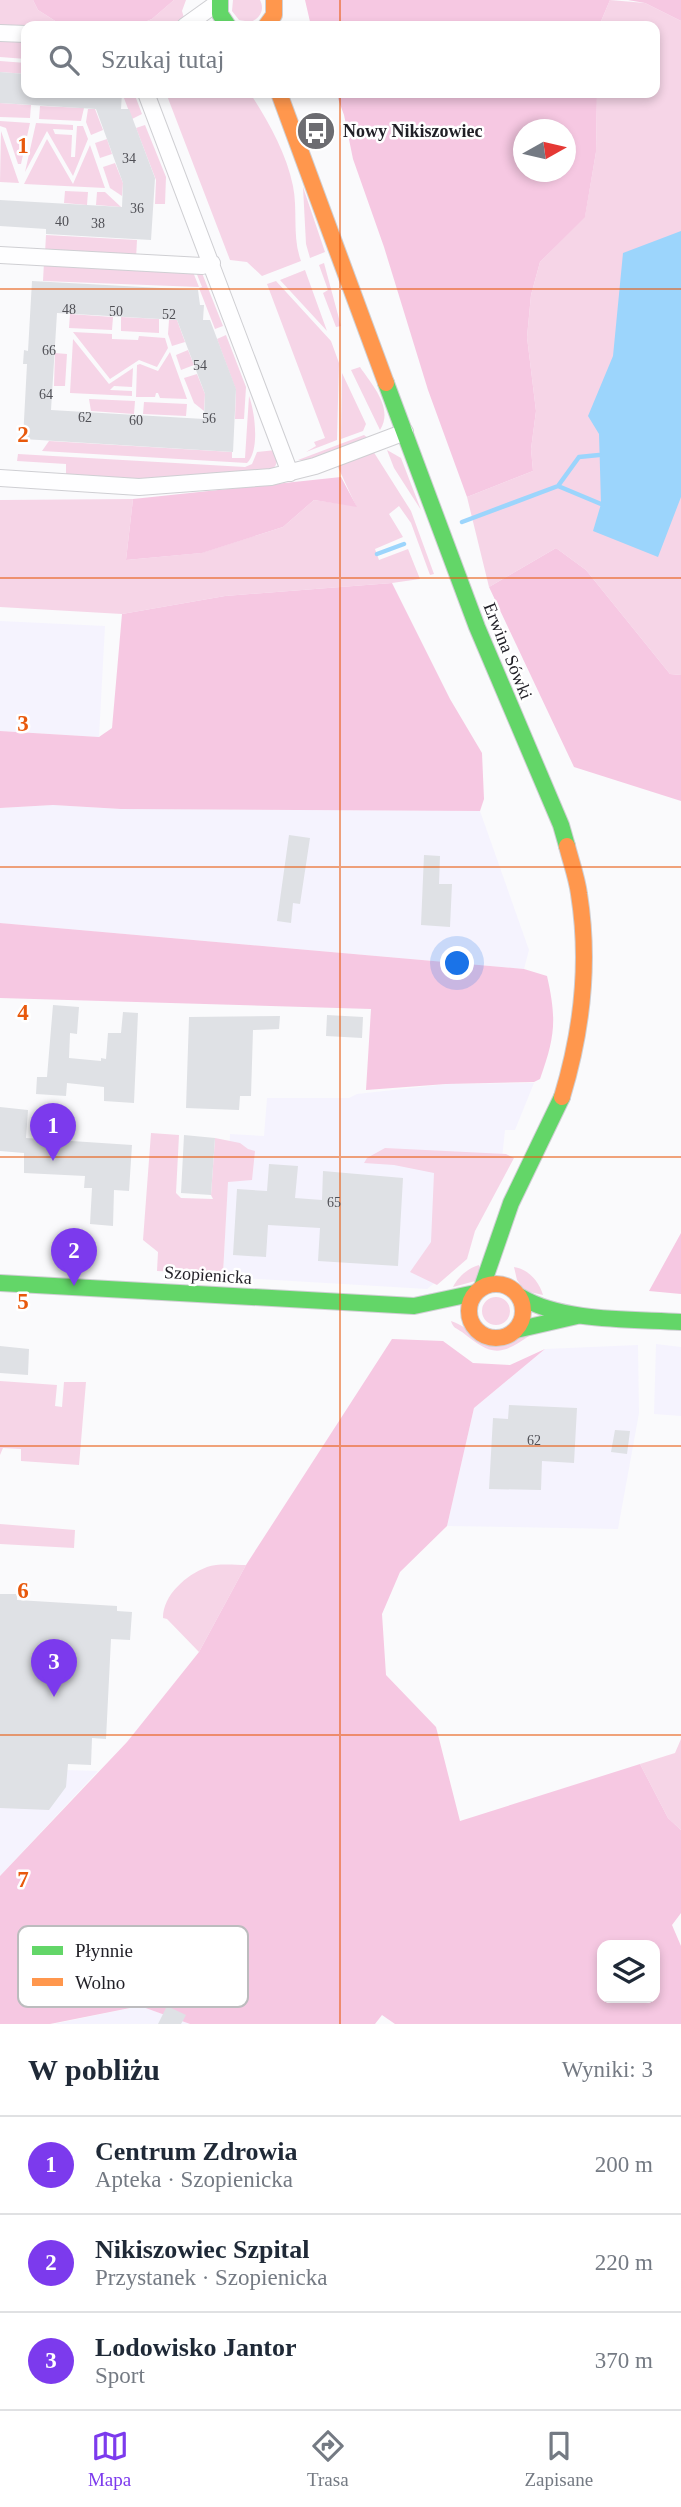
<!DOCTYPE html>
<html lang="pl">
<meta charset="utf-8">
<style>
:root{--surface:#fff;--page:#f6f6f7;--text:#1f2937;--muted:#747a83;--line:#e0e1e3;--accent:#7c3aed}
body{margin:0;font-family:Georgia,serif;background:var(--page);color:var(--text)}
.controls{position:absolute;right:21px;bottom:21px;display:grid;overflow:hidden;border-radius:14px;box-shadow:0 4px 10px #0003}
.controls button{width:63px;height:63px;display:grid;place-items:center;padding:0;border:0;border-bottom:2px solid var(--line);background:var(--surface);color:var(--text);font:35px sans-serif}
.compass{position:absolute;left:513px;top:119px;width:63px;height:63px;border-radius:50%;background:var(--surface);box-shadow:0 4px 10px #0003;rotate:82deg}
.you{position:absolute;left:458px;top:964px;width:24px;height:24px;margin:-18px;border:5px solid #fff;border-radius:50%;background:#1a73e8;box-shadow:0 0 0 10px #1a73e833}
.badge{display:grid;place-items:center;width:46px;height:46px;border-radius:50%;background:var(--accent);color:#fff;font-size:23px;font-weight:700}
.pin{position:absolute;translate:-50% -58px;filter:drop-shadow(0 2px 4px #0008)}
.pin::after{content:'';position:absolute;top:37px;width:24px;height:21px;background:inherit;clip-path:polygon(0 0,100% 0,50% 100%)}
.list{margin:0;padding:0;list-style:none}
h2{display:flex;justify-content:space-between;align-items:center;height:91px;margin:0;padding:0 28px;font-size:30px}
h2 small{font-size:23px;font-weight:400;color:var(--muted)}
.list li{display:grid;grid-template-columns:46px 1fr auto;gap:21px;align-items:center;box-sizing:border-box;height:98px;padding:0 28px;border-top:2px solid var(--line)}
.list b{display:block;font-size:26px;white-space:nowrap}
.list p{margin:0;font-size:23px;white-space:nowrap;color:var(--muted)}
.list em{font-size:23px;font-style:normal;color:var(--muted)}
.icon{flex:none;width:38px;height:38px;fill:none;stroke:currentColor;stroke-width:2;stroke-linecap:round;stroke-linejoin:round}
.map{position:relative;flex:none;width:681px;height:2024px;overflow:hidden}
.search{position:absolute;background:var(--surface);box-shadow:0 4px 10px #0003;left:21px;right:21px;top:21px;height:77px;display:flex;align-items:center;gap:18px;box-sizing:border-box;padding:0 24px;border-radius:14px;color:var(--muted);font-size:26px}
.sheet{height:385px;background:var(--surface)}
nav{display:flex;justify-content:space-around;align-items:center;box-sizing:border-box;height:98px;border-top:2px solid var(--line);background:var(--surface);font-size:19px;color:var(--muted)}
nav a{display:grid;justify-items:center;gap:4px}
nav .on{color:var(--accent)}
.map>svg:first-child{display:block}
.built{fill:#f5f3fe}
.green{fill:#f6d5e7}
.forest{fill:#f6c8e2;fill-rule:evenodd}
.water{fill:#9cd5fc}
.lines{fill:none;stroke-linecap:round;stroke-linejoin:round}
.stream{stroke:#9cd5fc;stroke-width:4.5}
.building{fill:#dfe1e5;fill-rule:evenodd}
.street-casing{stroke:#cfcfd3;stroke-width:18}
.fast-casing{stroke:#cfcfd3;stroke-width:18}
.slow-casing{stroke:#cfcfd3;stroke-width:18}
.street{stroke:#fefeff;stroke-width:16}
.fast{stroke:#63d668;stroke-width:16}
.slow{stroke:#ff974d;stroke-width:16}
.grid{fill:none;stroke:#e8590c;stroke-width:2;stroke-opacity:0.55}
.labels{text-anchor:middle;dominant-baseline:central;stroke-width:5;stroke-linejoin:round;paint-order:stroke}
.number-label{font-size:14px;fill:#505056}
.poi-label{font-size:18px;font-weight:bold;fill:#201f26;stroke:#fff;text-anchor:start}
.street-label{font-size:18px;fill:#201f26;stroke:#fff}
.key{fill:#fff;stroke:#bcbcbe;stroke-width:2}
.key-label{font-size:19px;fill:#201f26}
.grid-label{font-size:23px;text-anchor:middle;font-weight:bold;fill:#e8590c;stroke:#fff;stroke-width:5;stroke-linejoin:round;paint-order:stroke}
</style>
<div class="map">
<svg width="681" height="2024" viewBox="0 0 681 2024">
<rect width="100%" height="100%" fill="#fafafc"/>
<path class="built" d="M 0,621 L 105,626 L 99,737 L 0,731 Z
M 53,805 L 121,809 L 480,811 L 529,950 L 524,969 L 0,923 L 0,808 Z
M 534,1083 L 515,1130 L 505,1130 L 502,1159 L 442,1277 L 427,1289 L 223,1277 L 230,1134 L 264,1136 L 267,1098 L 349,1098 L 357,1094 L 447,1084 Z
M 656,1344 L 681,1347 L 681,1416 L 654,1414 Z
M 638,1345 L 639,1413 L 618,1529 L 447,1526 L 474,1408 L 545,1349 Z
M 0,1768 L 98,1771 L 0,1876 Z
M 140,2006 L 190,2024 L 54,2024 Z"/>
<path class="green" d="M 0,0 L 33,0 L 38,10 L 63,26 L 0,27 Z
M 174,0 L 186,0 L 182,11 L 184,18 L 169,26 L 135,26 L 152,19 Z
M 233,0 L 260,0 C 265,10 260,18 251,22 L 239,20 L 232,11 Z
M 610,0 L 645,3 L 681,21 L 681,675 L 670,674 L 586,570 L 556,548 L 489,587 L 467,497 L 533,471 L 531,449 L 536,411 L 527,337 L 531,295 L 540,262 L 585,216 L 596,152 L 597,93 L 655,93 L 655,26 L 599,26 Z
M 0,38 L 26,40 L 26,59 L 0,57 Z
M 0,61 L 26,63 L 26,74 L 0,72 Z
M 122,93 L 134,93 L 142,114 L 132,119 Z
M 166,93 L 250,93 C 268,121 286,152 293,186 C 298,211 292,237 301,261 L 262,276 L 247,262 L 230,260 Z
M 0,103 L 31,105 L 30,118 L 0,117 Z
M 40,106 L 84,108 L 81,121 L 39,119 Z
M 88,109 L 95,109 L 103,130 L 91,135 L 86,122 Z
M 0,121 L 30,123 L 21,164 L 18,164 L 6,128 L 0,126 Z
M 36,123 L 73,125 L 73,130 L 53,129 L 55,134 L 72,135 L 71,157 L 75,157 L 77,126 L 83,126 L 88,139 L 73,176 L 47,131 L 25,172 Z
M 145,125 L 166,177 L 165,204 L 155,204 L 156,180 L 136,128 Z
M 1,131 L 19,183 L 0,182 Z
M 47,139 L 73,184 L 90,145 L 105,188 L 24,184 Z
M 107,139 L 112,154 L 100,158 L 95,143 Z
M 115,163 L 123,183 L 122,196 L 110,188 L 103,167 Z
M 303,187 L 325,252 L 310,258 L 306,244 Z
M 65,191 L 88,192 L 87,205 L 64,203 Z
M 97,192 L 105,192 L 121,207 L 96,205 Z
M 46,235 L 137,240 L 136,259 L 45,253 Z
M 44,262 L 193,272 L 199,287 L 43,281 Z
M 324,263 L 341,326 L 336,327 L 323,293 L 328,290 L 319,265 Z
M 305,270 L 327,331 L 280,280 Z
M 196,272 L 202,273 L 223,326 L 215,329 L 199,288 L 202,287 Z
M 276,281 L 331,341 L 339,363 L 337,440 L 306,452 L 316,446 L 314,442 L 325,438 L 267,284 Z
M 70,314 L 113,317 L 112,330 L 69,328 Z
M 121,317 L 159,319 L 159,333 L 121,331 Z
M 169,320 L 177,320 L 185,342 L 172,346 L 168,334 Z
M 73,332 L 112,334 L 112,339 L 138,340 L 139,336 L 165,338 L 168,348 L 157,367 L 139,360 L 110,379 Z
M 226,335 L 246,387 L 244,419 L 235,419 L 236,390 L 217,339 Z
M 73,339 L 109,384 L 133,368 L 132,387 L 114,386 L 110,390 L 132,391 L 132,396 L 70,393 Z
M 188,350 L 194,365 L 181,370 L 176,355 Z
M 170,352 L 187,399 L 160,398 L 158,393 L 156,393 L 155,397 L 136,397 L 137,365 L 140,364 L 158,371 Z
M 55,353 L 67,354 L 65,386 L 54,386 Z
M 360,367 C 372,385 394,408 380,430 L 351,370 Z
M 342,373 L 366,424 L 363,431 L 341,439 Z
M 197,374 L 205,394 L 204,411 L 194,403 L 184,378 Z
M 249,396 C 255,412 260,451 247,463 L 42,451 L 49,441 L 232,452 L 232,458 L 245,458 Z
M 89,399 L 135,401 L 134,414 L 91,411 Z
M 144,402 L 187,404 L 186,416 L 143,414 Z
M 364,435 L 368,438 L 308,460 L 298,460 Z
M 276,450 C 277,459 279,465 270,471 L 136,480 L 66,476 L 66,464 L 17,461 L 18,454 L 245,467 L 252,464 L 257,452 Z
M 387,450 L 401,458 L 421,510 L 394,468 Z
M 373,451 L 411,511 L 434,574 L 430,575 L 411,523 L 399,506 L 389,514 L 403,537 L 375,549 L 379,560 L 408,549 L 420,579 L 392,583 L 225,596 L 122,614 L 0,607 L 0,500 L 133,499 L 126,560 L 201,553 L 283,527 L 314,500 L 356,506 L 337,465 Z
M 151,1133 L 179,1135 L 176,1193 L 181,1198 L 213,1199 L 211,1195 L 215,1138 L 240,1143 L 248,1149 L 255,1151 L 252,1180 L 228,1182 L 223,1274 L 157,1271 L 158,1252 L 143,1240 Z
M 385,1148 L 506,1154 L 514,1158 L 475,1231 L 467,1259 L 437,1285 L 410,1272 L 431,1242 L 434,1173 L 394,1165 L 364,1163 L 367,1158 Z
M 479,1265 L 479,1280 L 453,1287 C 458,1277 468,1268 479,1265 Z
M 514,1267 C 528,1269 539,1281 543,1295 L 525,1291 L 517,1280 Z
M482 1311a14 14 0 1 1 28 0a14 14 0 1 1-28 0Z
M 451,1321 C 483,1332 483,1363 524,1333 L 529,1336 C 498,1358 490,1354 462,1332 C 456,1328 453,1328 451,1321 Z
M 0,1381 L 57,1385 L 55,1406 L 62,1407 L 64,1382 L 86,1382 L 79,1465 L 21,1461 L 21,1449 L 3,1448 L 0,1455 Z
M 0,1524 L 75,1530 L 74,1548 L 0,1544 Z
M 246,1565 L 199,1652 L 167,1619 L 163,1618 C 163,1595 186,1575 207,1567 C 218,1563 234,1565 246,1565 Z
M 681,1739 L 681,1830 L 668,1818 L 640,1764 L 675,1753 Z"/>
<path class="forest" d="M 33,0 L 174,0 L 152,19 L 135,26 L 63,26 L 38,10 Z
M 305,0 L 610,0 L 599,26 L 311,26 Z
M 628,0 L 681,0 L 681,21 L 645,3 Z
M 336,93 L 597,93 L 596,152 L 585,217 L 540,262 L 531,295 L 527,337 L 536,411 L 531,449 L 533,471 L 467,497 L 428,390 L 384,247 L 353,159 L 344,115 ZM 524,130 L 566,130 L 566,172 L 524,172 Z
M 341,477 L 357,507 L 314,500 L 283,527 L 202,553 L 126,560 L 133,499 Z
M 556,548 L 586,570 L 670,674 L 681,675 L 681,801 L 574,767 L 489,587 Z
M 392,583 L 450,699 L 482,753 L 484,799 L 480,811 L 121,809 L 53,805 L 0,808 L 0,731 L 99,737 L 112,728 L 122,614 L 225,596 Z
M 0,923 L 524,969 L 547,976 C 557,1020 555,1037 540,1079 L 534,1082 L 446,1084 L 366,1090 L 371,1009 L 0,998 Z
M 681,1233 L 681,1294 L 649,1291 Z
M 392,1339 L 443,1341 L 473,1363 L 510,1365 L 545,1349 L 474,1408 L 447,1526 L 400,1572 L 382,1614 L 386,1675 L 436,1727 L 460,1821 L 640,1764 L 668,1818 L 681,1830 L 681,1913 L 672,1925 L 681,1946 L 681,2024 L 395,2024 L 382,2015 L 375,2024 L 190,2024 L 140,2006 L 50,2024 L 0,2024 L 0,1876 L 127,1742 L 199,1652 L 246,1565 ZM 602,1945 L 655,1945 L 655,1998 L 602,1998 Z"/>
<path class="water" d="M 681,231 L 681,497 L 658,557 L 593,531 L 601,504 L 599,434 L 588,416 L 613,356 L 623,253 Z"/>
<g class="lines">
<path class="stream" d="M 558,486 L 601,504
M 462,522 L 558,486 L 579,457 L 599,455
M 377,554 L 404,544"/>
</g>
<path class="building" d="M 0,72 L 26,74 L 26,93 L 122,93 L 121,109 L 129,109 L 155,178 L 151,240 L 46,234 L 46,229 L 0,226 L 0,200 L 122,207 L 123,183 L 96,109 L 0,103 Z
M 32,281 L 198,290 L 200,305 L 204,305 L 203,320 L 210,320 L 236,389 L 233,452 L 23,439 L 27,364 L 23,364 L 24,350 L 28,351 ZM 57,313 L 177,320 L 205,394 L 204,419 L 51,410 Z
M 289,835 L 310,838 L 300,904 L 293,903 L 291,923 L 277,921 Z
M 424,855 L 440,856 L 439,884 L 452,884 L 450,927 L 421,925 Z
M 53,1005 L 79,1007 L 77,1034 L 70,1033 L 69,1058 L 101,1061 L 101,1058 L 106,1059 L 108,1033 L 121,1033 L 123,1012 L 138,1013 L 134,1103 L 104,1101 L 104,1087 L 67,1083 L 66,1096 L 36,1094 L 37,1077 L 47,1077 Z
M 327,1015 L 363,1017 L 362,1038 L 326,1036 Z
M 280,1016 L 279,1029 L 253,1030 L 251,1096 L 240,1096 L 239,1110 L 186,1108 L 189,1017 Z
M 0,1107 L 28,1110 L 26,1138 L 132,1145 L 129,1191 L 114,1190 L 113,1226 L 90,1224 L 92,1188 L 84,1188 L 85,1176 L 24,1173 L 24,1153 L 0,1151 Z
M 184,1135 L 215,1138 L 211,1195 L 181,1193 Z
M 269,1164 L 298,1166 L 295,1198 L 322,1200 L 323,1171 L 403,1178 L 398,1266 L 318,1261 L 320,1228 L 268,1225 L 266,1257 L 233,1255 L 237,1189 L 267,1191 Z
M 0,1346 L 29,1349 L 28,1375 L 0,1373 Z
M 509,1405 L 577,1408 L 574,1463 L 542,1461 L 541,1490 L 489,1489 L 493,1418 L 508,1419 Z
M 615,1430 L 630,1431 L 627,1454 L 611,1452 Z
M 0,1594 L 17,1594 L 17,1600 L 117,1606 L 117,1611 L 132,1612 L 130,1640 L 111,1639 L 106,1739 L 92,1738 L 91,1765 L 68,1764 L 66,1787 L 49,1810 L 0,1808 Z
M 167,2006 L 186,2015 L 181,2024 L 158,2024 Z"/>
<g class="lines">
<g class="street-casing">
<path id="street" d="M 185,26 L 220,1
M 0,33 L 26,34
M 146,93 L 290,473
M 0,255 L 202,266 L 212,263
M 0,478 L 139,487 L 271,477 L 315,466 L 405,432"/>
</g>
<g class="fast-casing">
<path id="fast" d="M 220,0 L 220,14 L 228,26
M 386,383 L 477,627 L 561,825 L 567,846
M 0,1283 L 414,1306 L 475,1293
M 482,1287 L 511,1203 L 562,1097
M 521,1297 C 562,1322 633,1319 681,1322
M 516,1330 L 577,1316"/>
</g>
<g class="slow-casing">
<path id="slow" d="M 266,26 L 274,15 L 274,0
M 279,93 L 386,383
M 562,1097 C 582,1031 590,963 579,894 C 577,878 571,862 567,846
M469 1311a27 27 0 1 1 54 0a27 27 0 1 1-54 0Z"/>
</g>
<use href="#street" class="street"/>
<use href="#fast" class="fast"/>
<use href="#slow" class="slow"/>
</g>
<path class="grid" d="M 340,0 L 340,26M 340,93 L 340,2024M 0,289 L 681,289M 0,578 L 681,578M 0,867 L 681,867M 0,1157 L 681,1157M 0,1446 L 681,1446M 0,1735 L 681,1735"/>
<defs>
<g id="bus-disc" transform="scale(2.0125)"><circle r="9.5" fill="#6c6c71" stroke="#fff"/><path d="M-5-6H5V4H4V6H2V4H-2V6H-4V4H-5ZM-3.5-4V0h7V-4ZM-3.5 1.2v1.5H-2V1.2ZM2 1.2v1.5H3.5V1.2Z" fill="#fff"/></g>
</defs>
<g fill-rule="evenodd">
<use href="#bus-disc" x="316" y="131"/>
</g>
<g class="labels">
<g class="number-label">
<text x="129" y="158">34</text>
<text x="137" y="208">36</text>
<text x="62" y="221">40</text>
<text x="98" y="223">38</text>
<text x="69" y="309">48</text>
<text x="116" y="311">50</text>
<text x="169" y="314">52</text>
<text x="49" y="350">66</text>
<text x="200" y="365">54</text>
<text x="46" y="394">64</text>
<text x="85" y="417">62</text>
<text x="209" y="418">56</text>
<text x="136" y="420">60</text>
<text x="334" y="1202">65</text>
<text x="534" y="1440">62</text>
</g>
<g class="poi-label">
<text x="343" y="131">Nowy Nikiszowiec</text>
</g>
<g class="street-label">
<text transform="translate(508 651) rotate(68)">Erwina Sówki</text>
<text transform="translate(208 1275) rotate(4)">Szopienicka</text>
</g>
</g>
<rect x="18" y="1926" width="230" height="81" rx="10" class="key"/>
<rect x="32" y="1946" width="31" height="9" fill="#63d668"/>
<rect x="32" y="1978" width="31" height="8" fill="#ff974d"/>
<g class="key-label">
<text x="75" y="1957">Płynnie</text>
<text x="75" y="1989">Wolno</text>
</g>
<g class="grid-label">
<text x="23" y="153">1</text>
<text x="23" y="442">2</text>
<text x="23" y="731">3</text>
<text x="23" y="1020">4</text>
<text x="23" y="1309">5</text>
<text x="23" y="1598">6</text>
<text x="23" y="1887">7</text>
</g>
</svg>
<div class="controls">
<button><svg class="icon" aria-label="layers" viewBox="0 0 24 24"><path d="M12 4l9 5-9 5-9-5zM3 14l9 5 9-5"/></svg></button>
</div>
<svg class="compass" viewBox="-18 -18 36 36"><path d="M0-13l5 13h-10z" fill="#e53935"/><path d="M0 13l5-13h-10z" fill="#747a83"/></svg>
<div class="you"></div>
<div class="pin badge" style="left:53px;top:1161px">1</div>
<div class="pin badge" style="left:74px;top:1286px">2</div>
<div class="pin badge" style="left:54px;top:1697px">3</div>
<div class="search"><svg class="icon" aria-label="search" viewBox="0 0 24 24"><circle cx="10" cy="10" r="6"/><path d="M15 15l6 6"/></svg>Szukaj tutaj</div>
</div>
<section class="sheet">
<h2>W pobliżu<small>Wyniki: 3</small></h2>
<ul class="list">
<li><span class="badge">1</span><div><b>Centrum Zdrowia</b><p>Apteka · Szopienicka</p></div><em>200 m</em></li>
<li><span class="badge">2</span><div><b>Nikiszowiec Szpital</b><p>Przystanek · Szopienicka</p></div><em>220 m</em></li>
<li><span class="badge">3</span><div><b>Lodowisko Jantor</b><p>Sport</p></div><em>370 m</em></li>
</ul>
</section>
<nav>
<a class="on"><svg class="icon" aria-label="map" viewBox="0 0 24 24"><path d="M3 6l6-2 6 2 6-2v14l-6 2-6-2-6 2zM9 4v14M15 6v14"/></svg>Mapa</a>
<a><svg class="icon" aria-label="directions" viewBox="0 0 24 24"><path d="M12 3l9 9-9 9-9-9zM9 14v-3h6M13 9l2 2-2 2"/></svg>Trasa</a>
<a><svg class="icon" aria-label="saved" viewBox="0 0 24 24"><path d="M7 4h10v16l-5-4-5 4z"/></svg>Zapisane</a>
</nav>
